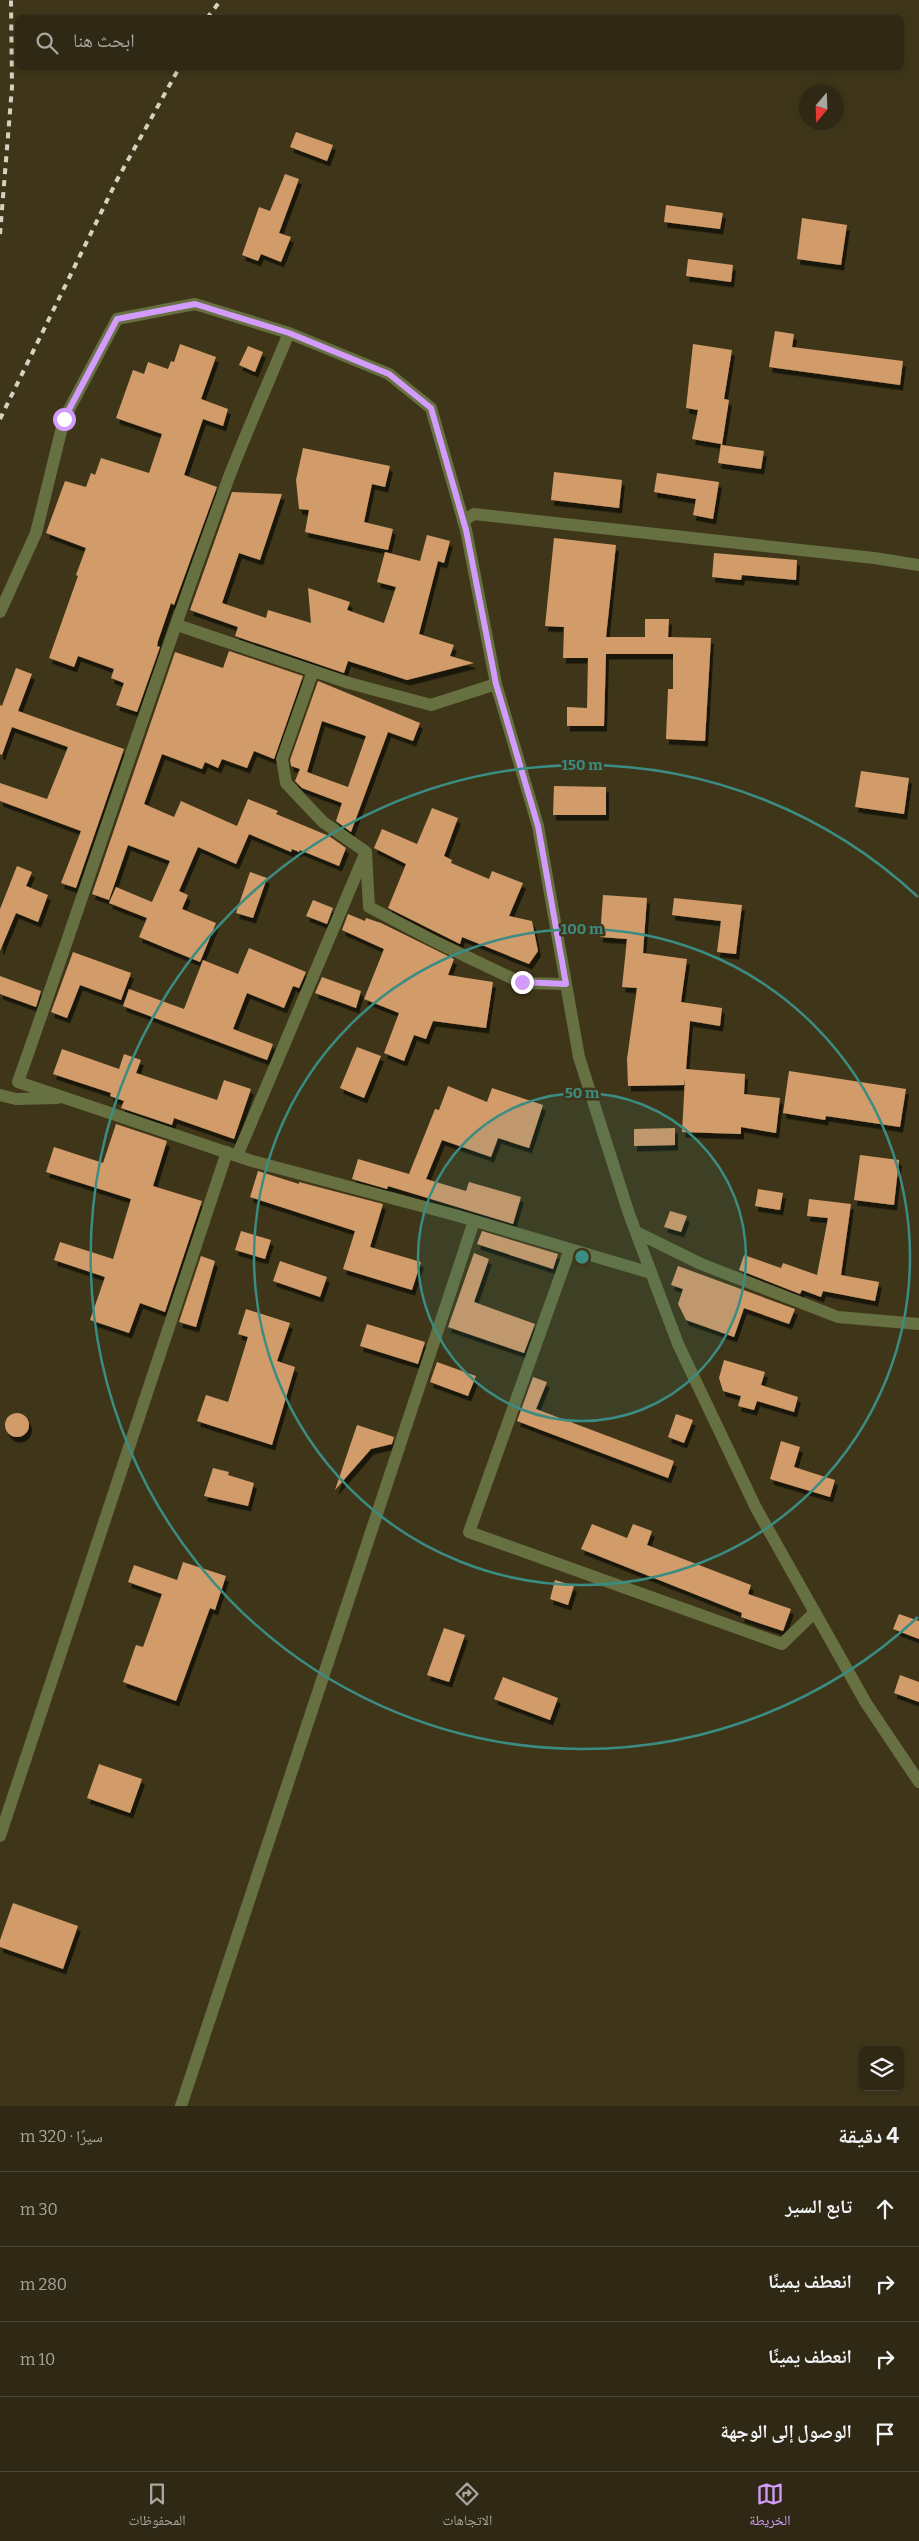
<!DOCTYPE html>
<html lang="ar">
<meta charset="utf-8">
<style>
:root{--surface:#2f2814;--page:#3b3422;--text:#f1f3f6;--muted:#a7a6a0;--line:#4a4434;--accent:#d39cfc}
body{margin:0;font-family:Bitter,"Noto Naskh Arabic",serif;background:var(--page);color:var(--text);direction:rtl}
.controls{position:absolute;right:15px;bottom:15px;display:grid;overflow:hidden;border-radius:8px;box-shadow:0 2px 8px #0003}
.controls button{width:45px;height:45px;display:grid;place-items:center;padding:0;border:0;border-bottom:1px solid var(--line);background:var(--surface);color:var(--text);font:25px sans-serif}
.compass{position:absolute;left:799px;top:85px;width:45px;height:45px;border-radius:50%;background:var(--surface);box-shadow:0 2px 8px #0003;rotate:199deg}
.stop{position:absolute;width:15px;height:15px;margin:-11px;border:4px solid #d39cfc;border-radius:50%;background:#fff}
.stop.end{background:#d39cfc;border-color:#fff;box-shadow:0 1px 5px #0008}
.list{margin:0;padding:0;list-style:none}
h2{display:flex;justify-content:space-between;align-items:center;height:65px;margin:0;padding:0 20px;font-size:21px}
h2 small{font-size:16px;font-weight:400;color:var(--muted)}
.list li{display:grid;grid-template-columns:32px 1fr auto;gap:15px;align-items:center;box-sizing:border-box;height:75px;padding:0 20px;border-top:1px solid var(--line)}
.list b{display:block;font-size:19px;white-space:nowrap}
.list em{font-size:16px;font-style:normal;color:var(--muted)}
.icon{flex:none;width:28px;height:28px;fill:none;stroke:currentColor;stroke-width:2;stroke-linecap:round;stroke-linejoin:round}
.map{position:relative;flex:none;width:919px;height:2106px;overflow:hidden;direction:ltr}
.search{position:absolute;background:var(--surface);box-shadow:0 2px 8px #0003;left:15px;right:15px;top:15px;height:55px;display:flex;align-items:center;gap:12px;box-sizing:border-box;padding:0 18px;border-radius:8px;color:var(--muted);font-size:19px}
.sheet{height:365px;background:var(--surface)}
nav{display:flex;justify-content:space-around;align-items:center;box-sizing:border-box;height:70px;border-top:1px solid var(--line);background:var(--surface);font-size:14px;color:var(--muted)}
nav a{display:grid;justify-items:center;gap:2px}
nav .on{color:var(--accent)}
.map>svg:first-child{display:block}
.building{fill:#d29b6a;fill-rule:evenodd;filter:url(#shadow)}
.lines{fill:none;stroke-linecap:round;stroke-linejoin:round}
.street{stroke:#667041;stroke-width:12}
.rail{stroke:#d7d1bf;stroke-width:4;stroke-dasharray:6 6;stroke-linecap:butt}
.route{stroke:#d39cfc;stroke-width:6}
.ring{fill:none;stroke:#3b8c83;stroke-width:2.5}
.centre{fill:#3b8c83;stroke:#3f361a;stroke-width:2.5}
.ring-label{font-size:15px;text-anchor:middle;font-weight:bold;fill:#3b8c83;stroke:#3f361a;stroke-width:5;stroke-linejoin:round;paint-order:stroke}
</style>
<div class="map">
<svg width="919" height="2106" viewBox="0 0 919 2106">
<defs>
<filter id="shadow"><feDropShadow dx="3" dy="5.5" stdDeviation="0" flood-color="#0009"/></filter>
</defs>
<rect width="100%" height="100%" fill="#3f361a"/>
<path class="building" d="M 296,132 L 333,145 L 327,161 L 290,147 Z
M 285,174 L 299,179 L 279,233 L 291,237 L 281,262 L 261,254 L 258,261 L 242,255 L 259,207 L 270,211 Z
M 666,205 L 723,213 L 720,229 L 664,222 Z
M 802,218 L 847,225 L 841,265 L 797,259 Z
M 688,259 L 733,265 L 731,282 L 686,276 Z
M 775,331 L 794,334 L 792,347 L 903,361 L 900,385 L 769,367 Z
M 180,344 L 216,357 L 201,399 L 228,409 L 223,426 L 203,419 L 184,475 L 217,487 L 174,605 L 171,603 L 158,641 L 157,646 L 160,647 L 137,712 L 116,705 L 124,683 L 111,678 L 114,669 L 78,656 L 74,667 L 49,658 L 78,576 L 76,575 L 86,548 L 46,533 L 65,481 L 86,487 L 91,473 L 95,475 L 101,458 L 149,473 L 162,434 L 116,418 L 133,370 L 144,374 L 148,362 L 168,369 L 171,361 L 174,362 Z
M 693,344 L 732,350 L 724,399 L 729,400 L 722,445 L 764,451 L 761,469 L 718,463 L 721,444 L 692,439 L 698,410 L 686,408 Z
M 248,346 L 263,352 L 255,372 L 239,365 Z
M 303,448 L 390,466 L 385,487 L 372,484 L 364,522 L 393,529 L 388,550 L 305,532 L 309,510 L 299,509 L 296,480 Z
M 554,472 L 622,480 L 619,508 L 551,500 Z
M 657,473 L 719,482 L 713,519 L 693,515 L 696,499 L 654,492 Z
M 232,492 L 282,494 L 260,560 L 239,553 L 222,603 L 266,618 L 268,610 L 311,623 L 308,588 L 350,602 L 347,610 L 384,623 L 396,587 L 377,582 L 385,552 L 420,561 L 427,535 L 450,541 L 444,563 L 438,561 L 419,634 L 454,645 L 450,656 L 474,663 L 407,680 L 348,661 L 344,673 L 235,636 L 238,627 L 190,610 Z
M 554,538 L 616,545 L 606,637 L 645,637 L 645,619 L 669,619 L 668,637 L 711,638 L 705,741 L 666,739 L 668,689 L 673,689 L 673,654 L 606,654 L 604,726 L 567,726 L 567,707 L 587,708 L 588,658 L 563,658 L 564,627 L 545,626 Z
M 714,553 L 797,560 L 796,580 L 742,575 L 741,580 L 712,577 Z
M 229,651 L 303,676 L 274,759 L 254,751 L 247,768 L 222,759 L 218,768 L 205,762 L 202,769 L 162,754 L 144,804 L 174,817 L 181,801 L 237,826 L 248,799 L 278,811 L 276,814 L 329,836 L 346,848 L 339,866 L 300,850 L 299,852 L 292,849 L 291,852 L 249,834 L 236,864 L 198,847 L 179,891 L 188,895 L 182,909 L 216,923 L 200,962 L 139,937 L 147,918 L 109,903 L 116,887 L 152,902 L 170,861 L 128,845 L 109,900 L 92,894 L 175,652 L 223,668 Z
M 16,668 L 32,674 L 18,711 L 124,749 L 76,888 L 61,883 L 81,831 L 0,801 L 0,783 L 47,799 L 68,747 L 12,727 L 2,755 L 0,754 L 0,705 L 2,706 Z
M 318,681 L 420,723 L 413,741 L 388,732 L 351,832 L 336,821 L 342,803 L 302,788 L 295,781 L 300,769 L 291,766 L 290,760 ZM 322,721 L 366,736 L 348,787 L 307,772 Z
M 861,771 L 909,778 L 904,814 L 855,807 Z
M 554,786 L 606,787 L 606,815 L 553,815 Z
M 432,808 L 458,818 L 444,856 L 452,860 L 451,863 L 489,879 L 492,871 L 523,883 L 509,916 L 532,921 L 538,951 L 529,964 L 462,937 L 460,944 L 388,908 L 406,864 L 374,848 L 382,829 L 417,844 Z
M 17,866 L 32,872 L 26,886 L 48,895 L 38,922 L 16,913 L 0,951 L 0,909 Z
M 250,872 L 267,878 L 253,918 L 236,913 Z
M 603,895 L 647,898 L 643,953 L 687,959 L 681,1002 L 722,1008 L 720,1026 L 690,1021 L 686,1069 L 745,1074 L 744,1094 L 780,1098 L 776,1133 L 741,1127 L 741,1134 L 682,1132 L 685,1078 L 684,1085 L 628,1086 L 627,1059 L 637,988 L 622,987 L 627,939 L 600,937 Z
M 674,898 L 742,905 L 736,954 L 717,952 L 721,921 L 672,915 Z
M 313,900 L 333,908 L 327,924 L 306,916 Z
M 348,914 L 365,921 L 366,918 L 381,923 L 454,959 L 448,975 L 493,982 L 486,1028 L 433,1021 L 426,1039 L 414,1035 L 404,1061 L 384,1053 L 399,1013 L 364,999 L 384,949 L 342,930 Z
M 249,948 L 306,972 L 299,988 L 293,986 L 284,1008 L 247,993 L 233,1029 L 273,1044 L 267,1060 L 123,1006 L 129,989 L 184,1009 L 203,960 L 238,974 Z
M 73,952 L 131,973 L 121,1000 L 80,985 L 67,1018 L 51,1012 Z
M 0,976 L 41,991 L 36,1007 L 0,994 Z
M 322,977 L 361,991 L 356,1008 L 315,993 Z
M 357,1047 L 381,1056 L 364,1098 L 340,1088 Z
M 62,1049 L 119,1069 L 124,1054 L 141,1060 L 136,1073 L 217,1100 L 224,1080 L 251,1089 L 234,1139 L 174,1118 L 172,1125 L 121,1108 L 124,1101 L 110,1096 L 111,1093 L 53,1074 Z
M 789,1071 L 906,1089 L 900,1127 L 826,1116 L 825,1120 L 783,1113 Z
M 448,1086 L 487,1102 L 492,1088 L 543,1105 L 529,1148 L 498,1138 L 491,1157 L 442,1140 L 426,1179 L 466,1191 L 469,1182 L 521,1197 L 513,1224 L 388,1186 L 387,1189 L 352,1179 L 358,1159 L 409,1174 L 435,1109 L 439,1110 Z
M 116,1124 L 167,1141 L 153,1186 L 202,1201 L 165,1312 L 140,1303 L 129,1333 L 90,1320 L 105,1277 L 54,1260 L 60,1242 L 113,1259 L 131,1199 L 46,1172 L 54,1147 L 103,1163 Z
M 675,1128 L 675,1145 L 634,1146 L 634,1129 Z
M 860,1155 L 899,1160 L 894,1205 L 854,1200 Z
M 258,1171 L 299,1184 L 299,1182 L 383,1204 L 370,1247 L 421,1262 L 412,1290 L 343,1269 L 355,1231 L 250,1197 Z
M 758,1189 L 783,1193 L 780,1210 L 755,1206 Z
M 809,1199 L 851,1204 L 841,1275 L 879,1282 L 875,1301 L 823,1291 L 821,1297 L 802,1290 L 800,1294 L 739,1270 L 744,1255 L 781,1268 L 783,1263 L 817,1275 L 828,1218 L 807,1216 Z
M 670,1211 L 687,1216 L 681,1232 L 664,1227 Z
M 241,1231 L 271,1240 L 265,1259 L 235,1250 Z
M 482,1231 L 558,1254 L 553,1269 L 477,1244 Z
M 474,1253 L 489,1259 L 474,1302 L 535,1324 L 524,1353 L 448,1327 Z
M 201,1256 L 215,1261 L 196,1327 L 179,1322 Z
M 280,1261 L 327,1277 L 320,1297 L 273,1281 Z
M 678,1266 L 795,1309 L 789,1324 L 744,1308 L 734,1337 L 686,1320 L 678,1304 L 683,1289 L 671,1285 Z
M 246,1309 L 290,1323 L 277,1361 L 295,1367 L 272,1445 L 197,1421 L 206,1395 L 228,1402 L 248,1337 L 238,1334 Z
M 367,1324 L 425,1342 L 418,1364 L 360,1346 Z
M 724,1360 L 765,1372 L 761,1385 L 798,1397 L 794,1412 L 757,1401 L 754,1410 L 738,1406 L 741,1396 L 723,1391 L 719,1378 Z
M 437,1362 L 476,1376 L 468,1396 L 430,1382 Z
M 533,1377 L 547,1382 L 536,1409 L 674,1461 L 668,1478 L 517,1421 Z
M5 1425a12 12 0 1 1 24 0a12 12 0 1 1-24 0Z
M 676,1414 L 693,1420 L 684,1443 L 668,1437 Z
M 357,1425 L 394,1437 L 392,1444 L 371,1449 L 335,1490 Z
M 781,1441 L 800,1447 L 794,1467 L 835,1480 L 830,1497 L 770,1479 Z
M 213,1468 L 229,1472 L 228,1475 L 254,1483 L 248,1506 L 204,1496 Z
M 592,1524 L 627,1538 L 633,1524 L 652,1531 L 647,1545 L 751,1585 L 748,1594 L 791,1609 L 783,1631 L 741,1617 L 742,1613 L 581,1549 Z
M 183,1562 L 226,1576 L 215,1610 L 210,1608 L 176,1701 L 123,1682 L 136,1645 L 143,1647 L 162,1594 L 128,1582 L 134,1565 L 177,1580 Z
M 555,1580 L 574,1586 L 568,1605 L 550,1599 Z
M 899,1614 L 919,1621 L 919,1639 L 893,1629 Z
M 444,1628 L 465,1635 L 449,1682 L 427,1675 Z
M 900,1675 L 919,1682 L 919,1702 L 894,1693 Z
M 503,1677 L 558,1698 L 550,1720 L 494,1699 Z
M 99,1764 L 142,1779 L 130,1813 L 87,1798 Z
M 13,1903 L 78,1926 L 63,1969 L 0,1947 L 0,1940 Z"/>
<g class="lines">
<path class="street" d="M 289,333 C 269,381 248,428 229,477 C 155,677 89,881 18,1082 L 252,1161 L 455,1215 L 651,1273
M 463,521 L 474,514 L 874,558 L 919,565
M 0,612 L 36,533 L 64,419 L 117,319 L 195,304 L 289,333 L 389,374 L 431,408 L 466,530 L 496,684 L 538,826 L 579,1057 L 629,1214 L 678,1344 L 756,1508 L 866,1703 L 919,1782
M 177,625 L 349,683 L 431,705 L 496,684
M 313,671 L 282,759 L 286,783 L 323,822 L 366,852 L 369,907 L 438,943 L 522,983 L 566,984
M 0,1095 L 16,1099 L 57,1098
M 237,1156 L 365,854
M 636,1232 L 701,1264 L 838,1317 L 919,1324
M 570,1249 L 469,1532 L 782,1644 L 815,1612
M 0,1836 L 227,1152
M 181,2106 L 474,1221"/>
<path class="rail" d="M 207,18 L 221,0
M 0,234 L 12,87 L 11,0
M 0,419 L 117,180 L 179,68"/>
</g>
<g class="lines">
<path class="route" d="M 64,419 L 117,319 L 195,304 L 289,333 L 389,374 L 431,408 L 466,530 L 496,684 L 538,826 L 566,984 L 522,982"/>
</g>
<circle cx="582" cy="1257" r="164" fill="#3b8c83" fill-opacity=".12"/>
<g class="ring">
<circle cx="582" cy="1257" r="164"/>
<circle cx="582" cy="1257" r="328"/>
<path d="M918 1617A492 492 0 1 1 918 897"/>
</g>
<circle cx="582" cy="1257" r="8" class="centre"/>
<g class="ring-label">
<text x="582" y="770">150 m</text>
<text x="582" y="934">100 m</text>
<text x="582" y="1098">50 m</text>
</g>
</svg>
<div class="controls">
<button><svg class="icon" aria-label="layers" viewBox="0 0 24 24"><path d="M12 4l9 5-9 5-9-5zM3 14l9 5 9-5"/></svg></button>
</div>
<svg class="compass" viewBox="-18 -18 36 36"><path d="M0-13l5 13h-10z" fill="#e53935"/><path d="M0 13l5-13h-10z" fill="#a7a6a0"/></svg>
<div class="stop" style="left:64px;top:419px"></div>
<div class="stop end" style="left:522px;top:982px"></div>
<div class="search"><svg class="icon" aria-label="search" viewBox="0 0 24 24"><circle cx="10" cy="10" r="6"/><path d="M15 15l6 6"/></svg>ابحث هنا</div>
</div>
<section class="sheet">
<h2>4 دقيقة<small>سيرًا · 320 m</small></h2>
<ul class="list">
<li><svg class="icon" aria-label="ahead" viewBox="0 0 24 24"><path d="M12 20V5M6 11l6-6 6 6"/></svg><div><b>تابع السير</b></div><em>30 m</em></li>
<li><svg class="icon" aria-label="right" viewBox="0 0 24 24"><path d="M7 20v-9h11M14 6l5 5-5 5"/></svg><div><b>انعطف يمينًا</b></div><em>280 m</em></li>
<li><svg class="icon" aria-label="right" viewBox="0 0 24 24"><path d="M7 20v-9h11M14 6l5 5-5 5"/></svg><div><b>انعطف يمينًا</b></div><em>10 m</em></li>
<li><svg class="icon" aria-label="arrive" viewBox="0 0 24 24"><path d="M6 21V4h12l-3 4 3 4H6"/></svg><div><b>الوصول إلى الوجهة</b></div></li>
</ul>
</section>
<nav>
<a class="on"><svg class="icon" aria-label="map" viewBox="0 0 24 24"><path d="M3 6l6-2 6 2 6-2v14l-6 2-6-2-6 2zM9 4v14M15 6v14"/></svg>الخريطة</a>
<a><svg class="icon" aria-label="directions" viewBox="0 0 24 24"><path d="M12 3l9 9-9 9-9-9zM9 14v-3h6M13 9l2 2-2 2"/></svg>الاتجاهات</a>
<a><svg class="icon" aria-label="saved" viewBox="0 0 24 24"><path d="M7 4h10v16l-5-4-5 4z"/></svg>المحفوظات</a>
</nav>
